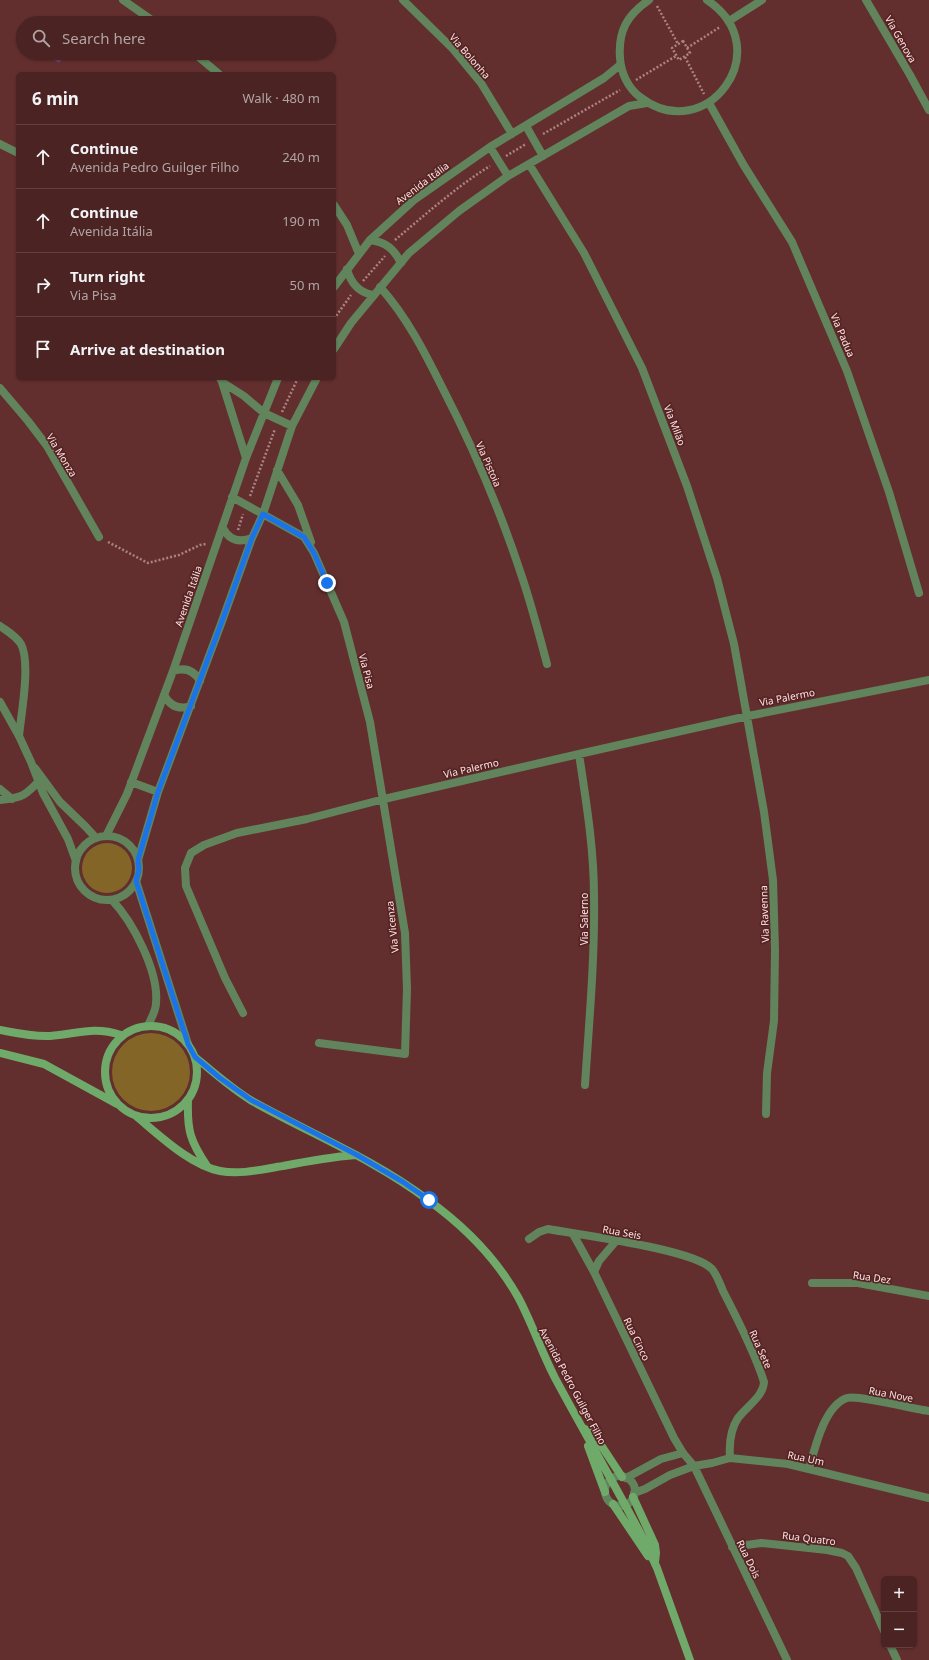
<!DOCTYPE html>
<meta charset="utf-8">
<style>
:root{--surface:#4a2322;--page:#512b2a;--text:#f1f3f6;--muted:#b2a4a5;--line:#614040}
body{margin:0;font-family:"Noto Sans",sans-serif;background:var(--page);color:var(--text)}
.controls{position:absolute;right:12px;bottom:12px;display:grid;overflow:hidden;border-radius:6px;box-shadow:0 1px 3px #0004}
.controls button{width:36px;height:36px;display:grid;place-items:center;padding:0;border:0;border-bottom:1px solid var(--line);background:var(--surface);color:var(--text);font:20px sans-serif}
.stop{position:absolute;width:12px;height:12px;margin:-9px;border:3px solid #1a73e8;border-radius:50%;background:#fff}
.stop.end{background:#1a73e8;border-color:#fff;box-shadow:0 1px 4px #0008}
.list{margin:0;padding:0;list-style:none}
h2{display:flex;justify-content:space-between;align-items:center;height:52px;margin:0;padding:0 16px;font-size:17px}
h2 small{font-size:13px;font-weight:400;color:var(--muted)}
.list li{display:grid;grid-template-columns:26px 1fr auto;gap:12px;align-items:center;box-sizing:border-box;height:64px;padding:0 16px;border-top:1px solid var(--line)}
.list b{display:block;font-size:15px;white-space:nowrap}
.list p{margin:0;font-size:13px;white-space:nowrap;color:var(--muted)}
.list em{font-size:13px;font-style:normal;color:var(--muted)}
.icon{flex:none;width:22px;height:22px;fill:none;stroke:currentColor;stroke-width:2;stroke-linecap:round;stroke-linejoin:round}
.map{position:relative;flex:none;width:929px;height:1660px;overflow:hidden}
.search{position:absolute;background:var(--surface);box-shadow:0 1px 3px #0004;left:16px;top:16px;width:320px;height:44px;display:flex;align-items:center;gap:10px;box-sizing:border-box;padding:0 14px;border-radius:22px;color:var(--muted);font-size:15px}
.panel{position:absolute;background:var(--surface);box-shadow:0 1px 3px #0004;left:16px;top:72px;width:320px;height:308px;border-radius:6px}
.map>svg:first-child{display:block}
.green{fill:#846528}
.water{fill:#704177}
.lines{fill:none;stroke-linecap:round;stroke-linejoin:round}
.path{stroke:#ab8382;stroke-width:2.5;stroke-dasharray:2 2;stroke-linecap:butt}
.minor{stroke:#61845d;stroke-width:8}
.tertiary{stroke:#61845d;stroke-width:8}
.secondary{stroke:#70aa6a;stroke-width:8}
.route{stroke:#1a73e8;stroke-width:5}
.labels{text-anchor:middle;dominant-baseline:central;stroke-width:3.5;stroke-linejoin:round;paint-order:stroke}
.street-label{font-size:10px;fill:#fee3e1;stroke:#562424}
</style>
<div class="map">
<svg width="929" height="1660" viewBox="0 0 929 1660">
<rect width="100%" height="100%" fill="#622f2e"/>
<path class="green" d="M82 868a25 25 0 1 1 50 0a25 25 0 1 1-50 0Z
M112 1072a39 39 0 1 1 78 0a39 39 0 1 1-78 0Z"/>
<path class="water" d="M 47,53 L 59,53 L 64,56 L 59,63 L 46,55 Z"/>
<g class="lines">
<path class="path" d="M 657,6 L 678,44
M 683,41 L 690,53 L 679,60 L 672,48 Z
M 687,48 L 720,27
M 685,57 L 704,94
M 636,80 L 676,56
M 543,134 L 620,90
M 506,156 L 526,144
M 395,240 C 426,214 456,187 490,166
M 363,281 L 385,256
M 334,319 L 351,295
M 282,412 L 298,378
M 250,496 L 275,429
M 238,530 L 243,514
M 108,542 L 148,563 L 179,555 L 200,545 L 206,544"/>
<path class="minor" d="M 123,0 L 156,23
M 403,0 L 453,49 L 481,83 L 512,134
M 649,0 C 627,15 618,31 620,58 C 621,73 628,88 640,97 C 706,148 780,49 707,0
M 866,0 L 910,75 L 929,110
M 729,21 L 762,0
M 194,53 L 219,74
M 709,103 L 743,164 L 792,242 L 847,371 L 889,492 L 919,593
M 526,126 L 543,156
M 0,144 L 18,153
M 490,147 L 508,176
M 529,164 L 584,253 L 642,368 L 687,486 L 717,578 L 734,644 L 764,812 L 773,880 L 775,950 L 774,1021 L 767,1073 L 766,1114
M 334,205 L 347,225 L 359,254
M 370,240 C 386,242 394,249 401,263
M 347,269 C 351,284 359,293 374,295
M 334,287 L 370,240 L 414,200 L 490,147 L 604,78 L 620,65
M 380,287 C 407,317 425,353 443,389 C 474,449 500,510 521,574 C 531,603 539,634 547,664
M 334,349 L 351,323 L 409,253 L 459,211 L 508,176 L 629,106 L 647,103
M 220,378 L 222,382 L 244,396 L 264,413 L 292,426
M 222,382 L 246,458
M 0,388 L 28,421 L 47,446 L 99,537
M 277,470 L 298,505 L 311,542
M 232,497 L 304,537 L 314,553 L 344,622 L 370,722 L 405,933 L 407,989 L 405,1054 L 319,1043
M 223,528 C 229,540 239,543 252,538
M 173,671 C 185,667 194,670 200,681
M 164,695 C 170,706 179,710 191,706
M 579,754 C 586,801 594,848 594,896 C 595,959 589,1022 585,1085
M 131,782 L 158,792
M 106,836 L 127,794 L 173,671 L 246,458 L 278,378
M 138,860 L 158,792 L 221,624 L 252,538 L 263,514 L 292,426 L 317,378
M 243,1013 L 225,978 L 186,886 L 185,868 L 191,853 L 204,845 L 237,833 L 307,819 L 384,799 L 579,754 L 748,716 L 929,680
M 573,1234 L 594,1272 L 674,1438 L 683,1453 L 694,1466 L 712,1463 L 730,1458 L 788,1464 L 929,1498
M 529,1239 L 539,1232 L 548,1229 C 580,1235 693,1249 712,1269 C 717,1275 720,1284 723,1291 C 737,1318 755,1353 764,1382 C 763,1397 747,1406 738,1418 C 730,1430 729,1444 730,1458
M 594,1272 L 599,1261 L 616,1241
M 812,1283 L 858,1283 L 929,1296
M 809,1469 C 815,1448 824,1406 847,1398 C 858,1395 914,1409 929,1411
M605 1491a15 15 0 1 1 30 0a15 15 0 1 1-30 0Z
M 626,1478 L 661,1459 L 683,1453
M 634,1493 L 645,1489 L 670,1475 L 694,1466 L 787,1660
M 732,1547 L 761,1543 L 781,1545 L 827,1550 L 842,1553 L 848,1556 L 856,1568 L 884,1631
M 890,1645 L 897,1660"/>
<path class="tertiary" d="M 0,626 C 7,631 16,636 21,644 C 31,663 21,715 19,736
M 0,702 L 19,736 L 31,762 L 43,793 L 68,839 L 76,861
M 35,768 L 60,802 L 85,826 L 96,838
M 0,789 L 12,799
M 0,800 C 23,798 26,795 41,779
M75 868a32 32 0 1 1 64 0a32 32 0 1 1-64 0Z
M 136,881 L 188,1044
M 112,900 C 133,922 159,972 156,1003 C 156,1011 151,1018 148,1026"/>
<path class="secondary" d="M105 1072a46 46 0 1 1 92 0a46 46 0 1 1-92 0Z
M 0,1030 C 16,1033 33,1037 50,1036 C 77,1034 93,1026 121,1035
M 0,1053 L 44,1064 L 117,1104
M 195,1057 C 213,1072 232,1089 252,1101 C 311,1134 374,1159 428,1200 C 464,1226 496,1258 518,1297 C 532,1323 541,1351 555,1378 C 584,1432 615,1485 644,1540 L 657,1568 L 690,1660
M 188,1100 C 187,1130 190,1141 207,1166
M 136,1116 C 159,1135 190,1165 220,1171 C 241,1175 263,1169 283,1166 C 308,1161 331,1157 356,1155
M 583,1428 L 593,1433 L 622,1477
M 588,1446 L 605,1492
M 633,1497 L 655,1545 L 656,1553 L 655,1562
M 613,1504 L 648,1556"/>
</g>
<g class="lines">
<path class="route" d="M 327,583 L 314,553 L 304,537 L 263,514 L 252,538 L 221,624 L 158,792 L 138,860 L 139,870 L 136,881 L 188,1044 L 195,1057 L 220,1078 L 251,1100 L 357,1155 L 403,1182 L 429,1200"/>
</g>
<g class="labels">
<g class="street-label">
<text transform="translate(901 39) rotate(60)">Via Genova</text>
<text transform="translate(470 56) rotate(49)">Via Bolonha</text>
<text transform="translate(422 183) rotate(-37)">Avenida Itália</text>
<text transform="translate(843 335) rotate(67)">Via Padua</text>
<text transform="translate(675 425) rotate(69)">Via Milão</text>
<text transform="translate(62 455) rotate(59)">Via Monza</text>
<text transform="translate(489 464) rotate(66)">Via Pistoia</text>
<text transform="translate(188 596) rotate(-71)">Avenida Itália</text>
<text transform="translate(367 671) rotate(75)">Via Pisa</text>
<text transform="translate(787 697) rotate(-11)">Via Palermo</text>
<text transform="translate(471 768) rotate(-13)">Via Palermo</text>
<text transform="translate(764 914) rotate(-92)">Via Ravenna</text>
<text transform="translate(584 919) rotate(-90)">Via Salerno</text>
<text transform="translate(392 927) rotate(-96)">Via Vicenza</text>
<text transform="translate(622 1232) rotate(10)">Rua Seis</text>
<text transform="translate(872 1277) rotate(8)">Rua Dez</text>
<text transform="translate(637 1339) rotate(64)">Rua Cinco</text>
<text transform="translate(761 1349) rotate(66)">Rua Sete</text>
<text transform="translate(573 1386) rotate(62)">Avenida Pedro Guilger Filho</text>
<text transform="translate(891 1394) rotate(11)">Rua Nove</text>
<text transform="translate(806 1458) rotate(12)">Rua Um</text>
<text transform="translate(809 1538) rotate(7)">Rua Quatro</text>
<text transform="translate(749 1559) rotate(64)">Rua Dois</text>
</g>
</g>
</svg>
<div class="controls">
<button>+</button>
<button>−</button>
</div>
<div class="stop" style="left:429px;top:1200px"></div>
<div class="stop end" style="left:327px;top:583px"></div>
<div class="search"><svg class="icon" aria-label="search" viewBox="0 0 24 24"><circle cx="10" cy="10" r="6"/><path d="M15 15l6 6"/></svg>Search here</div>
<section class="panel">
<h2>6 min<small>Walk · 480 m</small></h2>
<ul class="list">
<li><svg class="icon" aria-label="ahead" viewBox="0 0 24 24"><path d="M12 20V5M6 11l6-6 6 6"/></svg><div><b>Continue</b><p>Avenida Pedro Guilger Filho</p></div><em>240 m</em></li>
<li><svg class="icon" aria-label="ahead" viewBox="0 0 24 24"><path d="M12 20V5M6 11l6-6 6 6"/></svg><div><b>Continue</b><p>Avenida Itália</p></div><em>190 m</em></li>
<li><svg class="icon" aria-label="right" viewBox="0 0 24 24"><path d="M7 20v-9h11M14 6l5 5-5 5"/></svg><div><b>Turn right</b><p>Via Pisa</p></div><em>50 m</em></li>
<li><svg class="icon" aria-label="arrive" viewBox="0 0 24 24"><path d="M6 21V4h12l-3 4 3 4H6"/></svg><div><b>Arrive at destination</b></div></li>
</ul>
</section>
</div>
